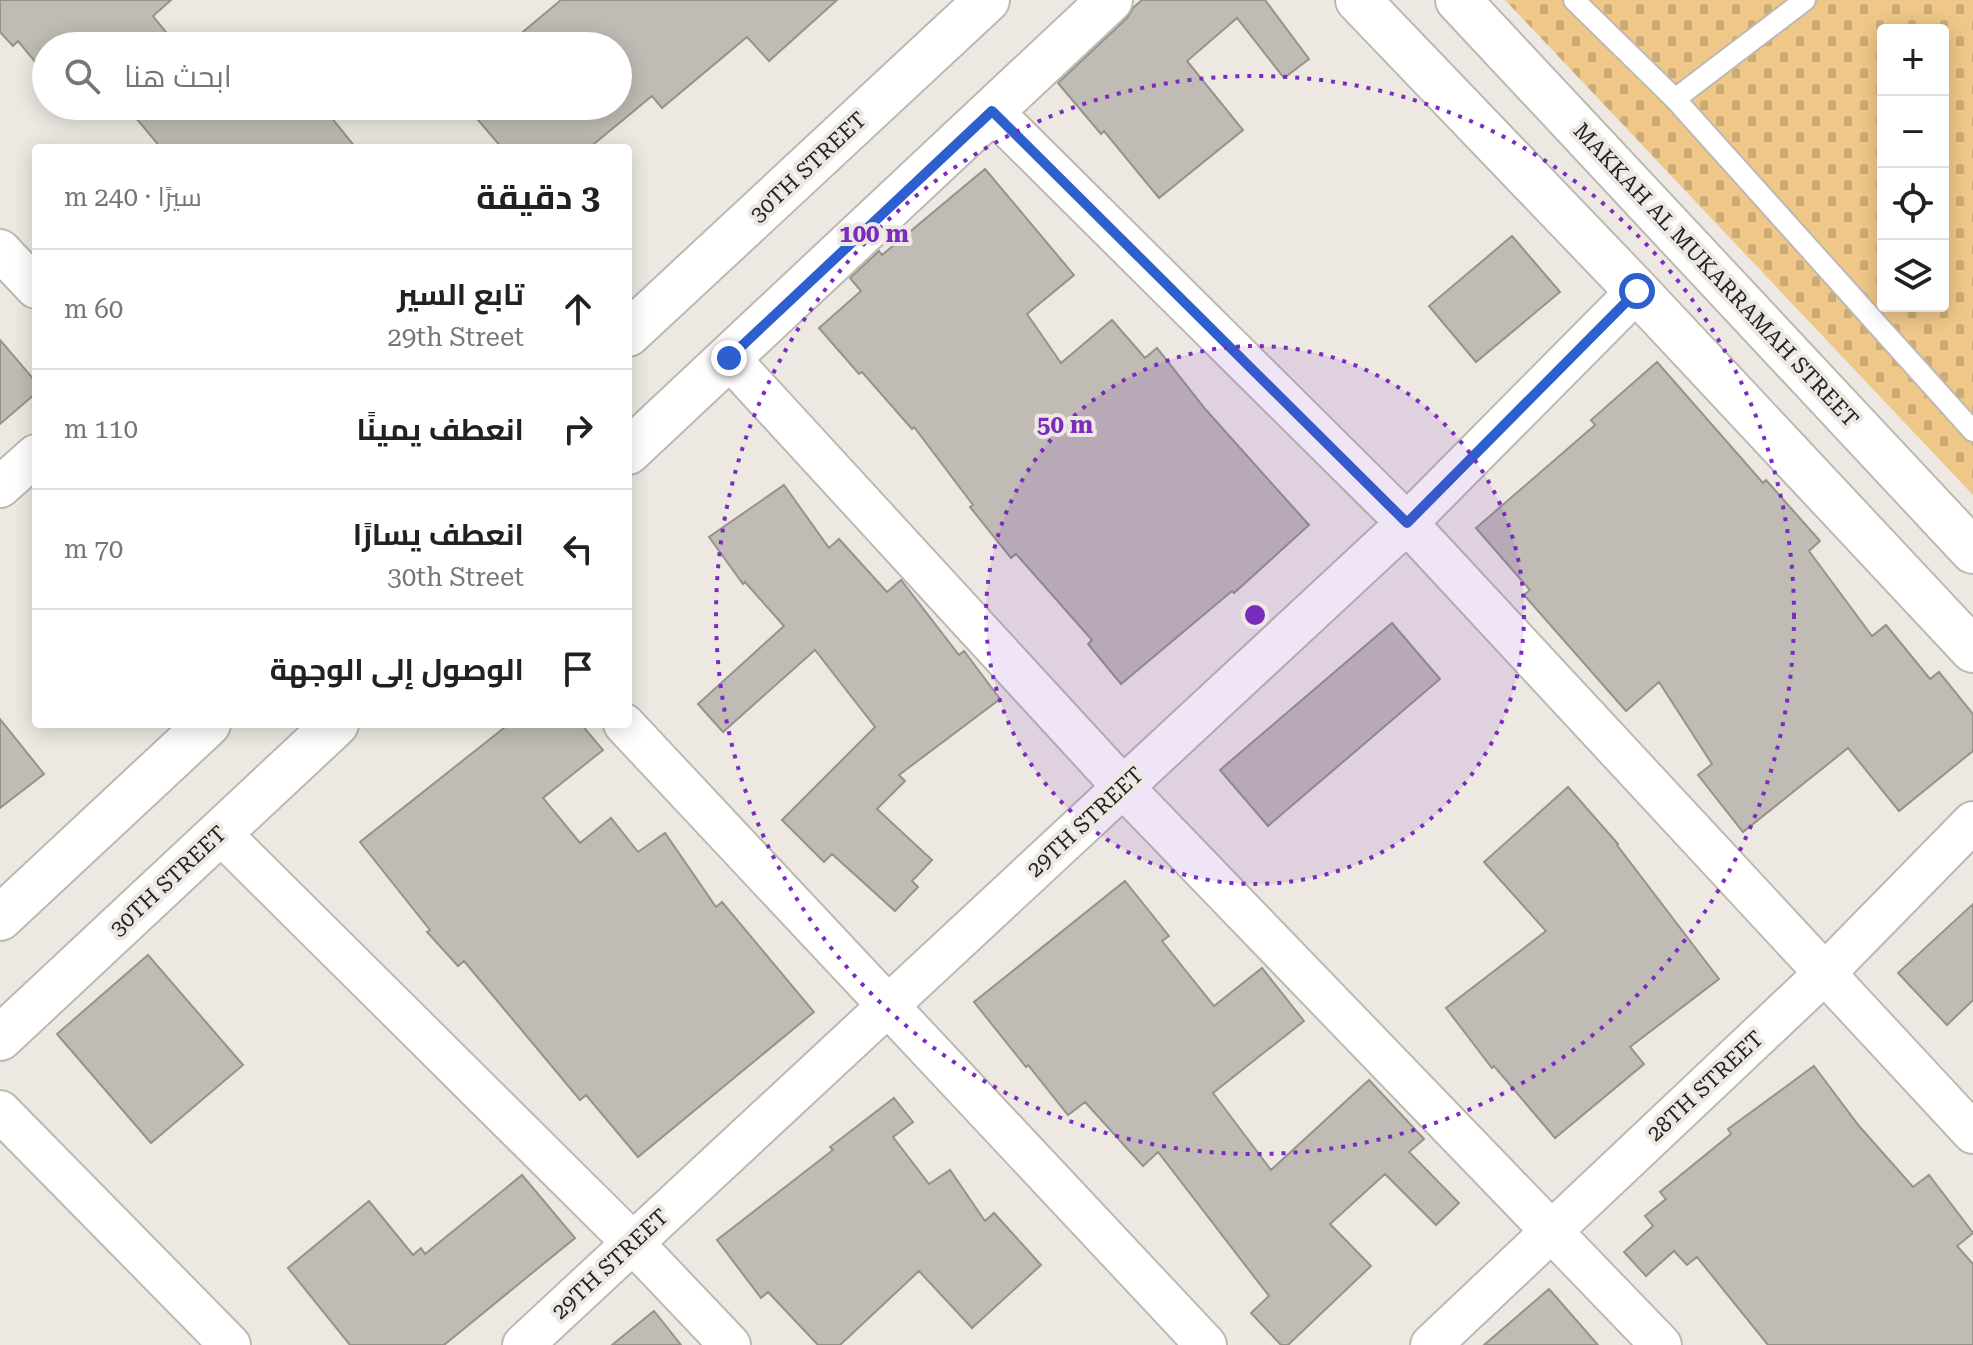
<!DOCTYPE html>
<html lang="ar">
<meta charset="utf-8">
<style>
:root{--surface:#fff;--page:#f6f6f6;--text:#202124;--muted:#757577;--line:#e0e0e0}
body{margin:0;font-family:"Roboto Serif",Cairo,serif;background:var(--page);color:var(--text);direction:rtl}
.controls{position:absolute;right:24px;top:24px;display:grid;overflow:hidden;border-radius:8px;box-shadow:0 4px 20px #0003}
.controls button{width:72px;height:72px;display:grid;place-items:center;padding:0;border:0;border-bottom:2px solid var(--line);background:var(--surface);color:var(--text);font:40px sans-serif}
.stop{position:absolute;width:24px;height:24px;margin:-18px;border:6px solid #2d60ce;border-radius:50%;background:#fff}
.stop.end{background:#2d60ce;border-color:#fff;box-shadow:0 2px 8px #0008}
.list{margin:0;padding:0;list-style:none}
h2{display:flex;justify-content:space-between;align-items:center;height:104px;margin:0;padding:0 32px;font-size:34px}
h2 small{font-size:26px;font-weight:400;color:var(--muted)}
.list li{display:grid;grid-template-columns:52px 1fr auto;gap:24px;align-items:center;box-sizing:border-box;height:120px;padding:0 32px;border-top:2px solid var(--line)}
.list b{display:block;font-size:30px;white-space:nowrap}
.list p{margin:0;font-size:26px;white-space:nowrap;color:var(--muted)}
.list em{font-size:26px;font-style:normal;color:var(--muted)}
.icon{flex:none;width:44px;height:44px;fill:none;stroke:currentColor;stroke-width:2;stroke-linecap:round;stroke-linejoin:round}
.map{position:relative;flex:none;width:1973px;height:1345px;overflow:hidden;direction:ltr}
.search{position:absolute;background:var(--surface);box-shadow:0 4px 20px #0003;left:32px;top:32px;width:600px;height:88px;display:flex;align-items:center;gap:20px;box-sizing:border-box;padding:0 28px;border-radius:44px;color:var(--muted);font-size:30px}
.panel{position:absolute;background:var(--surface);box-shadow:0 4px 20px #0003;left:32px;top:144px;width:600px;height:584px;border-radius:8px;direction:rtl}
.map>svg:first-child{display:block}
.cemetery{fill:url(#cemetery-stones);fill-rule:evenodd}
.building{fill:#c0bcb5;stroke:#96928c;stroke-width:2}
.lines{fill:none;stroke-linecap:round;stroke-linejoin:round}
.service-casing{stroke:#bdb8b2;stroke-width:24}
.minor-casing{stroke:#bdb8b2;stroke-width:44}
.tertiary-casing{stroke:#bdb8b2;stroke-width:48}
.secondary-casing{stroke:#bdb8b2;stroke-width:48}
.service{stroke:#fff;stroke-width:20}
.minor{stroke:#fff;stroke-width:40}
.tertiary{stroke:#fff;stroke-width:44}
.secondary{stroke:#fff;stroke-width:44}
.route{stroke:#2d60ce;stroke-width:10}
.ring{fill:none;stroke:#7b2cbf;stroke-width:4;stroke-dasharray:4 8}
.labels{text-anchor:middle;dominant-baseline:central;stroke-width:8;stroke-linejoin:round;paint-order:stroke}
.street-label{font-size:22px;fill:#252321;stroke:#ede9e2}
.centre{fill:#7b2cbf;stroke:#ede9e2;stroke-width:4}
.ring-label{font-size:24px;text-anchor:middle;font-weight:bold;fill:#7b2cbf;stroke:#ede9e2;stroke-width:8;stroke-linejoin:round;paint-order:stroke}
</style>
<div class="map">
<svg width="1973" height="1345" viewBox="0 0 1973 1345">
<defs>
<pattern id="cemetery-stones" width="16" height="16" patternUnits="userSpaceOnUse" patternTransform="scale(2)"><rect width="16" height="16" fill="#efc789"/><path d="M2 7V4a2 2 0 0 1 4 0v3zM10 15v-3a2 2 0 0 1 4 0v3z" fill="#cdab76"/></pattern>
</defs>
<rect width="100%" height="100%" fill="#ede9e2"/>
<path class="cemetery" d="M 1505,0 L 1973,0 L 1973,495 ZM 1883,30 L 1943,30 L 1943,306 L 1883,306 Z"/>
<path class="building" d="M 0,0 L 171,0 L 153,16 L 177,46 L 46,46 L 46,75 L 18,41 L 13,46 L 0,32 Z
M 561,0 L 837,0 L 769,61 L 747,37 L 662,108 L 652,96 L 589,148 L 502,148 L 466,106 L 618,106 L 618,46 L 506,46 Z
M 1142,0 L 1265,0 L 1309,59 L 1284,78 L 1237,18 L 1187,61 L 1243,130 L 1159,198 L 1104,131 L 1101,134 L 1058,83 L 1127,18 L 1134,7 Z
M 126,106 L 322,106 L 356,148 L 161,148 Z
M 985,169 L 1074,275 L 1027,314 L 1061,363 L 1112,320 L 1145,358 L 1157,348 L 1206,410 L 1309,525 L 1234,593 L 1232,591 L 1121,684 L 1088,644 L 1092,640 L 1016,554 L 1011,558 L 970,507 L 973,505 L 914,427 L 912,429 L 862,372 L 859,374 L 819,328 L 861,291 L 850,278 L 879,251 L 882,255 Z
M 1512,236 L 1560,292 L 1476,362 L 1429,306 Z
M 0,340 L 36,382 L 36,393 L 0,424 Z
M 1657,362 L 1763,483 L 1766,480 L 1820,541 L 1809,551 L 1872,636 L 1886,625 L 1930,679 L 1939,672 L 1973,714 L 1973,751 L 1899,811 L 1848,748 L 1743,832 L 1698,775 L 1712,764 L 1659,682 L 1626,711 L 1524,595 L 1530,590 L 1476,528 L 1595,425 L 1591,420 Z
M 784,485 L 829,548 L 839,539 L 887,592 L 901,580 L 959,655 L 964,651 L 1000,699 L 899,775 L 905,781 L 877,809 L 932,860 L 912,881 L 918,887 L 895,911 L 832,854 L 824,862 L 782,820 L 875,727 L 815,650 L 723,732 L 698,704 L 784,626 L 745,582 L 743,584 L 709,537 Z
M 1392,623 L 1440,679 L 1268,826 L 1220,770 Z
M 0,719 L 44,774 L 0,808 Z
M 509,724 L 581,724 L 603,750 L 543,798 L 580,843 L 611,818 L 638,852 L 665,833 L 716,907 L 722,902 L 814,1012 L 638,1157 L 586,1095 L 580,1100 L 464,961 L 458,966 L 427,932 L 430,930 L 360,842 Z
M 1568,787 L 1618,844 L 1617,845 L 1719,979 L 1630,1047 L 1644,1064 L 1555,1138 L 1494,1066 L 1492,1068 L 1446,1008 L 1546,931 L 1484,862 Z
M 1125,881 L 1169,936 L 1162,941 L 1214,1006 L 1262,968 L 1304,1021 L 1213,1093 L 1271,1170 L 1369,1080 L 1424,1139 L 1409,1152 L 1459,1203 L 1436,1225 L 1385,1174 L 1330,1224 L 1371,1266 L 1288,1345 L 1281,1345 L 1251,1313 L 1269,1296 L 1158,1152 L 1143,1166 L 1085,1102 L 1068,1115 L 1028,1065 L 1026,1067 L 974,1002 Z
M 1973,904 L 1973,1000 L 1947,1025 L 1898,973 Z
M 148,955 L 243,1065 L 151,1143 L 57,1034 Z
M 1814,1066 L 1859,1126 L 1913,1187 L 1929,1175 L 1973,1233 L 1957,1246 L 1973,1264 L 1973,1345 L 1768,1345 L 1697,1257 L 1687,1265 L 1674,1251 L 1646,1276 L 1624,1252 L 1653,1226 L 1645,1216 L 1666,1199 L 1660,1192 L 1731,1134 L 1728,1129 Z
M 894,1098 L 913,1122 L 893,1137 L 929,1184 L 950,1170 L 985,1221 L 994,1213 L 1041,1265 L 972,1328 L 919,1271 L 840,1345 L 818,1345 L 768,1292 L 761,1298 L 717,1240 L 833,1150 L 830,1147 Z
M 522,1175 L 575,1238 L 444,1345 L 350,1345 L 288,1268 L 369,1201 L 413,1255 L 421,1248 L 425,1254 Z
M 1549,1289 L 1598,1345 L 1484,1345 Z
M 654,1311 L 681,1345 L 612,1345 Z"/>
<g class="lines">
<g class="service-casing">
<path id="service" d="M 1574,0 L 1675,99 L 1973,431
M 1675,99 L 1805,0"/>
</g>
<g class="minor-casing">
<path id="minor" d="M 992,111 L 1407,523 L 1973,1133
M 0,250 L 36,288
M 729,358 L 1123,787 L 1661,1345
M 0,487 L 36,455
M 624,724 L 1206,1345
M 220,833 L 633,1243 L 730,1345
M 0,1111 L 230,1345
M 523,1345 L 1407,523 L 1637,291
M 1431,1345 L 1824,974 L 1973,822"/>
</g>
<g class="tertiary-casing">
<path id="tertiary" d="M 628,334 L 987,0
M 628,452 L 1110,0
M 0,918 L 208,724
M 0,1038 L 336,724"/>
</g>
<g class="secondary-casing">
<path id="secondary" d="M 1358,0 L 1637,291 L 1973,650
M 1458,0 L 1973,551"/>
</g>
<use href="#service" class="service"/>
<use href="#minor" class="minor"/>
<use href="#tertiary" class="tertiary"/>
<use href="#secondary" class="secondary"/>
</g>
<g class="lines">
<path class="route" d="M 729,358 L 992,111 L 1407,523 L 1637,291"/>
</g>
<circle cx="1255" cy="615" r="269" fill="#7b2cbf" fill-opacity=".12"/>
<g class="ring">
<circle cx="1255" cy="615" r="269"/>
<circle cx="1255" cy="615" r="539"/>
</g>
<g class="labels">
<g class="street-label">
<text transform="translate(808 167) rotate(-43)">30TH STREET</text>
<text transform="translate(1716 275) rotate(47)">MAKKAH AL MUKARRAMAH STREET</text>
<text transform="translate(1085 822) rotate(-43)">29TH STREET</text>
<text transform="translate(168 881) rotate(-43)">30TH STREET</text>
<text transform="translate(1705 1086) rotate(-43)">28TH STREET</text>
<text transform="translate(610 1264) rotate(-43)">29TH STREET</text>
</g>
</g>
<circle cx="1255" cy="615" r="12" class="centre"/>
<g class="ring-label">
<text x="874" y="242">100 m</text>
<text x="1065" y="433">50 m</text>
</g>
</svg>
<div class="controls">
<button>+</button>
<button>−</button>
<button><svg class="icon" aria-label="locate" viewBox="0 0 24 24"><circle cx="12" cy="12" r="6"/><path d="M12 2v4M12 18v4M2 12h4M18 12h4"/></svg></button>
<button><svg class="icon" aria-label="layers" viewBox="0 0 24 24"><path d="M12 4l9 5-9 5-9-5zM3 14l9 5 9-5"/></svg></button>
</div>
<div class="stop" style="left:1637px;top:291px"></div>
<div class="stop end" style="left:729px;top:358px"></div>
<div class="search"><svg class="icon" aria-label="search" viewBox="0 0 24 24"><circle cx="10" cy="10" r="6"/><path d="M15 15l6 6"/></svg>ابحث هنا</div>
<section class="panel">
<h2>3 دقيقة<small>سيرًا · 240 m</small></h2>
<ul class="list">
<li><svg class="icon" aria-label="ahead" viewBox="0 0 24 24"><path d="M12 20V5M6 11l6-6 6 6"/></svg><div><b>تابع السير</b><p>29th Street</p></div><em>60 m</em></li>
<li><svg class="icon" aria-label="right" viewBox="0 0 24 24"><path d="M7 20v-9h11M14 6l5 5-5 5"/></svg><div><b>انعطف يمينًا</b></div><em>110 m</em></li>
<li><svg class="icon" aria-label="left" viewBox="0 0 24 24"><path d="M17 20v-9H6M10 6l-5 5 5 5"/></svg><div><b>انعطف يسارًا</b><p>30th Street</p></div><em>70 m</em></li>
<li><svg class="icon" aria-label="arrive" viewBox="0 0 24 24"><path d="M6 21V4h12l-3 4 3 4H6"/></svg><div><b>الوصول إلى الوجهة</b></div></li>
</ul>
</section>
</div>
